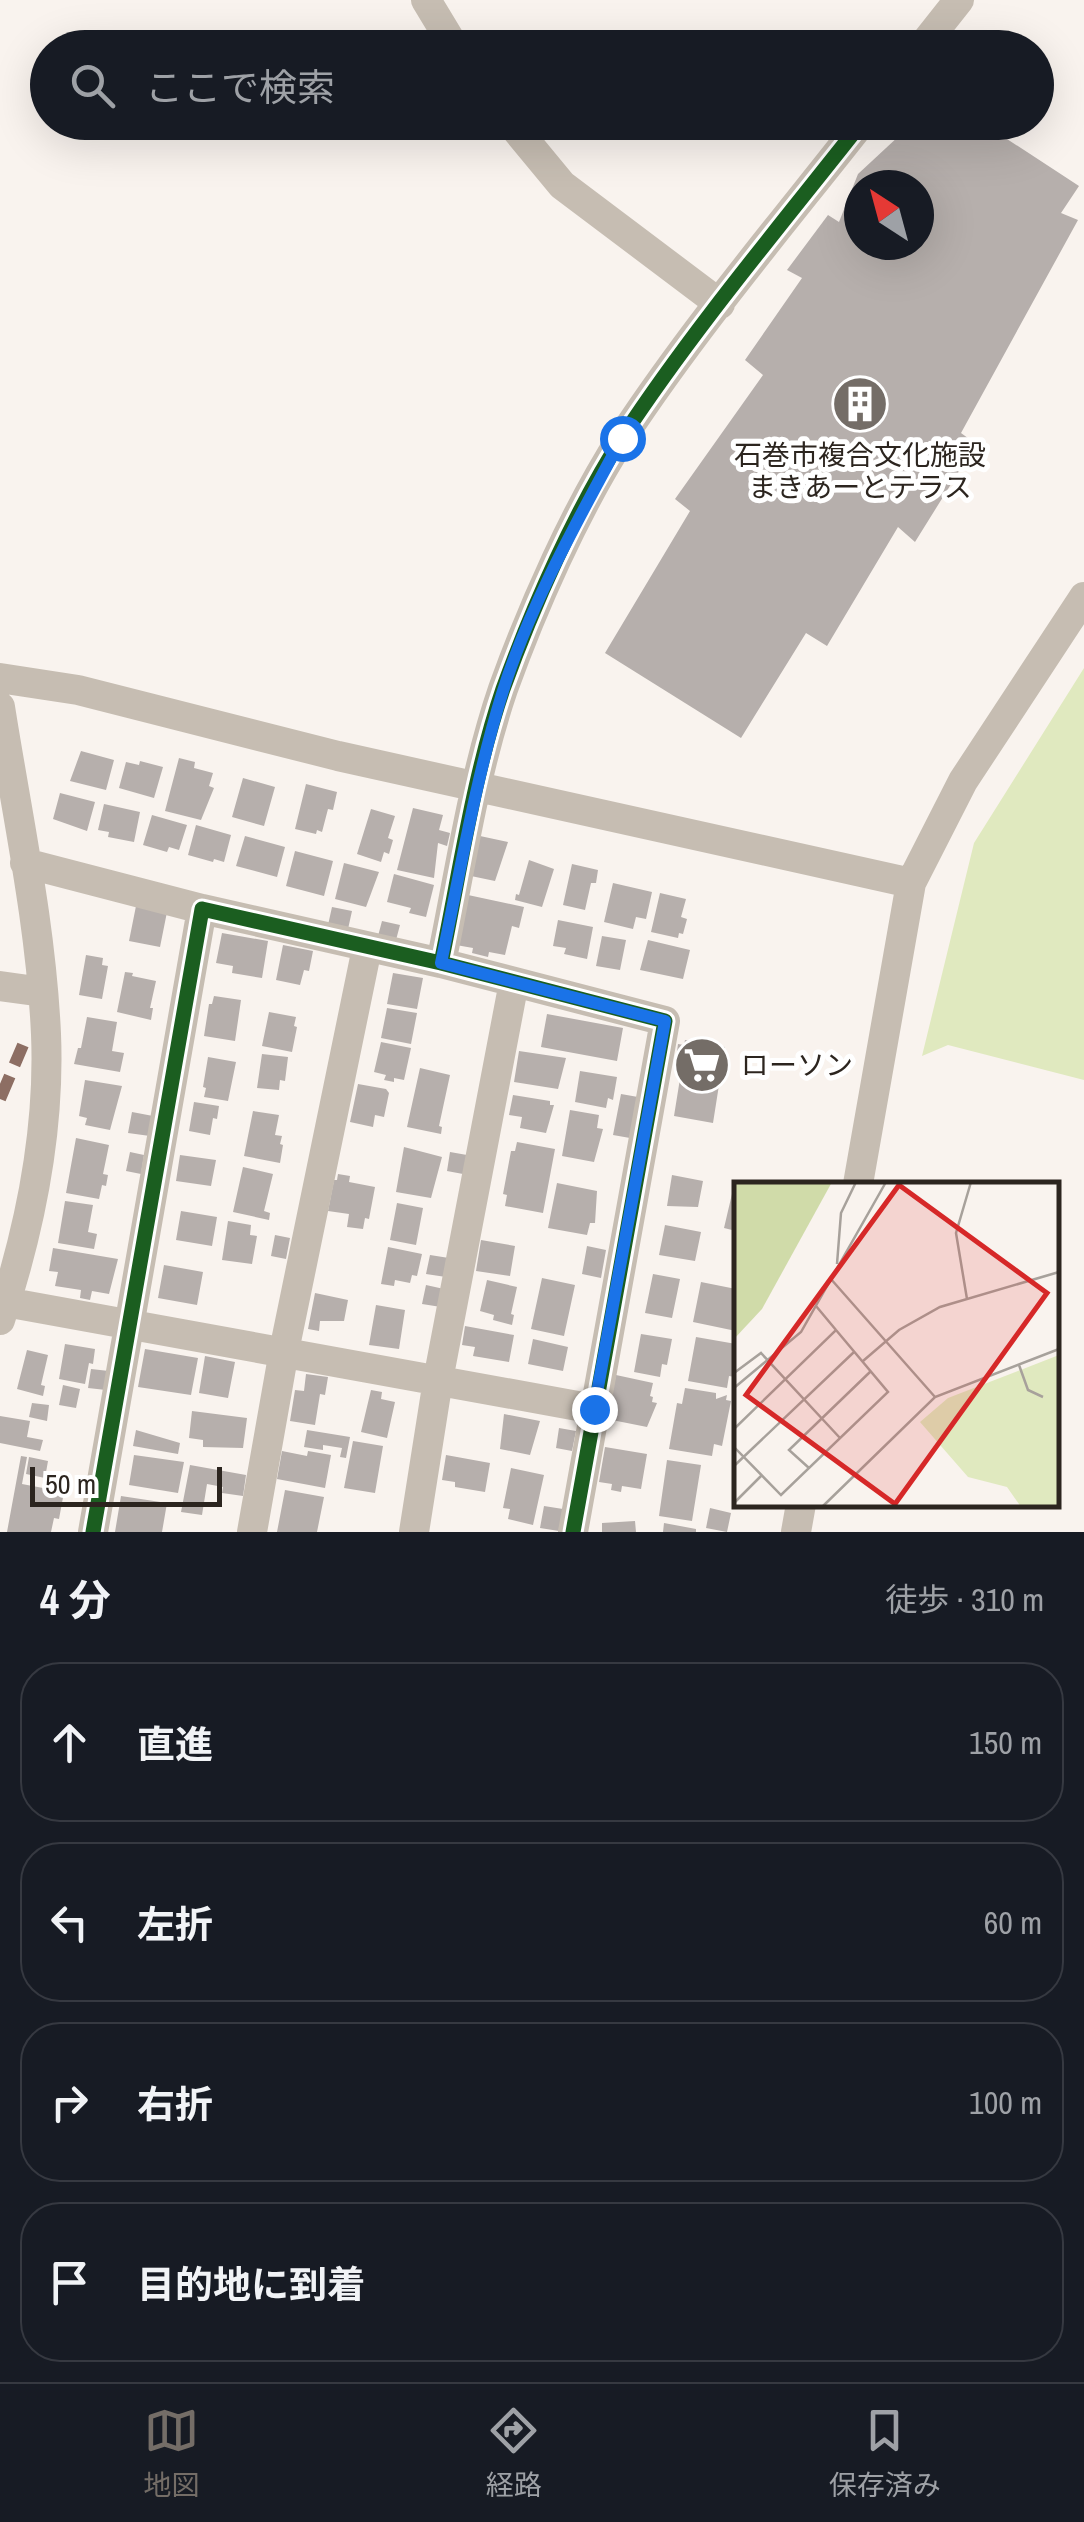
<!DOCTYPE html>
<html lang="ja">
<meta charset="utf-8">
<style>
:root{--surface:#171b24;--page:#242831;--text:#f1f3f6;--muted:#9ea1a6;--line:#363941;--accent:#746d67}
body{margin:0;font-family:"Archivo Narrow","Noto Sans JP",sans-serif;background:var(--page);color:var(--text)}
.compass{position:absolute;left:844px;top:170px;width:90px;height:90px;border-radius:50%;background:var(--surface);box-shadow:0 10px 40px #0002;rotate:324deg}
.scale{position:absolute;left:30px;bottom:25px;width:192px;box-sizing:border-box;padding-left:10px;border:5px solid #2c251f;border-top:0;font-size:28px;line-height:35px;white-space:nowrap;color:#2c251f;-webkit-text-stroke:8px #fff;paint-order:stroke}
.stop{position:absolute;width:30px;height:30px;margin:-22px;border:8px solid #1a73e8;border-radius:50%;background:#fff}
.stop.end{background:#1a73e8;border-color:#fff;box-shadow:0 2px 10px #0008}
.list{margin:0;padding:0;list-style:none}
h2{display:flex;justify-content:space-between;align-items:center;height:130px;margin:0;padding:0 40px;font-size:42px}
h2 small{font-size:32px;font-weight:400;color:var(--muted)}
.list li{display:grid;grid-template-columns:65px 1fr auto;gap:30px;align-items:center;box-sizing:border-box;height:160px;margin:0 20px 20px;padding:0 20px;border:2px solid var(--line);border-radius:40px}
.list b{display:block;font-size:38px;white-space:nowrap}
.list em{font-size:32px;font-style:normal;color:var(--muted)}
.icon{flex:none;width:55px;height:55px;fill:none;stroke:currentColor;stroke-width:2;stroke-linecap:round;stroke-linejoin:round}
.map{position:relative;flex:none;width:1084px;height:1532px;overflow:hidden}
.search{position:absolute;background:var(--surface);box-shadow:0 10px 40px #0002;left:30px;right:30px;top:30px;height:110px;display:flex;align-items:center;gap:25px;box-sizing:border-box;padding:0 35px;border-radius:55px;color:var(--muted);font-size:38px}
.sheet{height:850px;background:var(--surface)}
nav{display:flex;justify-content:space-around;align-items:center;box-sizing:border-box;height:140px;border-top:2px solid var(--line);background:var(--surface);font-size:28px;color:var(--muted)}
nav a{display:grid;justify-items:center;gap:5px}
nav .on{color:var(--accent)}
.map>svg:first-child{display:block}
.green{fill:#e0e9bf}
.building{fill:#b6afac;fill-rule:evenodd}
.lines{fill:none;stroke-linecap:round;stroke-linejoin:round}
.minor{stroke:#c6bdb2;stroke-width:30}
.quiet{stroke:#8d6e63;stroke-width:12;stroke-dasharray:25 12;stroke-linecap:butt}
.cycleway-casing{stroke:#fff;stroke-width:21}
.cycleway{stroke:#1b5e20;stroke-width:15}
.route{stroke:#1a73e8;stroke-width:12}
.labels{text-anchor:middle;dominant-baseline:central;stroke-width:10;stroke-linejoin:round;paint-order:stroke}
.poi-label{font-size:28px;fill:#2c251f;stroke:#fff}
.inset-road{fill:none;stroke:#a7a19b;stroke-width:2.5}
.view{fill:#d62828;fill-opacity:0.15;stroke:#d62828;stroke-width:5}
.inset-edge{fill:none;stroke:#2c251f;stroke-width:5}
</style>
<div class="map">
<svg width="1084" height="1532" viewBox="0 0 1084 1532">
<rect width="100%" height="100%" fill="#f9f3ee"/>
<path class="green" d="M 1084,668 L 1084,1080 L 948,1045 L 922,1056 L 974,843 Z"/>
<path class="building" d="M 914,122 L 981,122 L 1079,186 L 1061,213 L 1078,220 L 961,433 L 976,444 L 915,542 L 898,527 L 827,646 L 806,633 L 741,738 L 605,653 L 690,511 L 675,499 L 763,375 L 745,360 L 802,278 L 787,270 L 828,215 L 839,222 L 858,174 ZM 859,185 L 919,185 L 919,245 L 859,245 Z
M 81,751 L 114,760 L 106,790 L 70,781 Z
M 179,758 L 195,762 L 194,768 L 213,773 L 209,786 L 214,788 L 201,820 L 165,811 Z
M 140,761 L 163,767 L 154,798 L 119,788 L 126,762 L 139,765 Z
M 243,778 L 275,787 L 264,826 L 232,817 Z
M 306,784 L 337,792 L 333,810 L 328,809 L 322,832 L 317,830 L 316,834 L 295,829 Z
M 60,793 L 95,802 L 87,831 L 53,819 Z
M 104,804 L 140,812 L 134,842 L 108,837 L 109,832 L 98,830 Z
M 413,808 L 443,815 L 439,830 L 450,833 L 447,846 L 438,843 L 434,878 L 397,870 Z
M 371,809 L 395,816 L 388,838 L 393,840 L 389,854 L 384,852 L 381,862 L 357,854 Z
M 152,815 L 187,825 L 179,850 L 169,847 L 167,852 L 143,845 Z
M 196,825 L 231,835 L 224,862 L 214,859 L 213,862 L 188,855 Z
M 245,836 L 285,847 L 277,877 L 236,866 Z
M 480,836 L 508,842 L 495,881 L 471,876 Z
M 295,851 L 333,861 L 324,896 L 286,886 Z
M 529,860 L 554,869 L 542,907 L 515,900 L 516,894 L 519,895 Z
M 344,863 L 379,872 L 366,907 L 335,899 Z
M 572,864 L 598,870 L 596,883 L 591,883 L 585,910 L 563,905 Z
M 394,874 L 434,885 L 426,917 L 409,913 L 411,908 L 387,902 Z
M 613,883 L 652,892 L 646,919 L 636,917 L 633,929 L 604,922 Z
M 660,893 L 686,899 L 681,917 L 687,919 L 683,934 L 679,933 L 678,938 L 651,932 Z
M 468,895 L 524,907 L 519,928 L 512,926 L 505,955 L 489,952 L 488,957 L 472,953 L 473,948 L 456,945 Z
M 137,901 L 168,907 L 160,947 L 129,941 Z
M 332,907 L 352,911 L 348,929 L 328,925 Z
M 558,920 L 593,927 L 587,959 L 564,954 L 566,948 L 553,946 Z
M 382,921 L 400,925 L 396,940 L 378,936 Z
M 222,933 L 268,941 L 262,978 L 232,973 L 233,966 L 216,963 Z
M 602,936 L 626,940 L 620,970 L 596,966 Z
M 648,940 L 690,950 L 683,979 L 640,970 Z
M 283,945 L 313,951 L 309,971 L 304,970 L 300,985 L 276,980 Z
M 86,955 L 103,958 L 102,965 L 108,966 L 102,999 L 79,995 Z
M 125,972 L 133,973 L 132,976 L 156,981 L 150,1008 L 153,1008 L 151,1020 L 117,1012 Z
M 393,973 L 423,978 L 417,1009 L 387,1004 Z
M 214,996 L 241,1000 L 235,1041 L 204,1036 L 209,1004 L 212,1004 Z
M 387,1008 L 417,1013 L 411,1044 L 381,1038 Z
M 269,1012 L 296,1017 L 294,1026 L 297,1027 L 292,1052 L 262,1046 Z
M 547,1014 L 623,1028 L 617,1061 L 541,1047 Z
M 87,1017 L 117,1022 L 112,1051 L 124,1053 L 120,1072 L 74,1064 L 78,1048 L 81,1048 Z
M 685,1040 L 725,1047 L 713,1123 L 674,1116 L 683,1060 L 676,1059 L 678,1044 L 684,1045 Z
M 381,1042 L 411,1048 L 404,1080 L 394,1078 L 394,1082 L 384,1080 L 386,1075 L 374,1072 Z
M 519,1051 L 566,1058 L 558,1089 L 514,1082 Z
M 262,1054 L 288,1057 L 285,1081 L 280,1080 L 279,1090 L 257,1088 Z
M 208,1057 L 236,1062 L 228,1101 L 204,1097 L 206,1088 L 203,1087 Z
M 420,1068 L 450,1075 L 439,1126 L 442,1127 L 441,1134 L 407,1127 Z
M 580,1071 L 617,1077 L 613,1100 L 608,1098 L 606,1108 L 575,1102 Z
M 85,1080 L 122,1086 L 110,1130 L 85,1125 L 87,1118 L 79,1116 Z
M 358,1084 L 386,1089 L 389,1093 L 384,1117 L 375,1115 L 373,1127 L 350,1122 Z
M 621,1094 L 638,1097 L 630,1138 L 613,1135 Z
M 513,1095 L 550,1101 L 550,1105 L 554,1105 L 546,1133 L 520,1128 L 522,1117 L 509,1115 Z
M 194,1102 L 219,1106 L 217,1119 L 213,1118 L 210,1135 L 189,1131 Z
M 570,1110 L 599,1115 L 597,1128 L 603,1129 L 594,1162 L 562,1156 Z
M 253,1111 L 279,1115 L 275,1135 L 282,1136 L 280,1144 L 283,1145 L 280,1163 L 244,1156 Z
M 132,1112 L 153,1116 L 150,1136 L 128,1133 Z
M 76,1138 L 109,1145 L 103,1174 L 108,1175 L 106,1186 L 102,1185 L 99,1199 L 66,1193 Z
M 517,1142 L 555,1149 L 543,1213 L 505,1206 L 507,1195 L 503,1194 L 511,1151 L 515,1151 Z
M 404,1147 L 442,1157 L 431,1198 L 396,1192 Z
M 130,1152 L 144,1155 L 141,1174 L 126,1171 Z
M 450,1152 L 467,1155 L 463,1174 L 447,1171 Z
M 180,1155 L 216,1160 L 211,1186 L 176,1181 Z
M 243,1167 L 273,1174 L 264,1211 L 270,1213 L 269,1220 L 233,1212 Z
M 338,1174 L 350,1176 L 349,1182 L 375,1187 L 369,1219 L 365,1218 L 363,1229 L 347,1227 L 349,1214 L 328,1211 L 334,1180 L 337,1180 Z
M 672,1175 L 703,1181 L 698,1207 L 667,1206 Z
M 735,1181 L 736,1181 L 736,1231 L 724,1228 Z
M 557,1183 L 597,1191 L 595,1223 L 590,1223 L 587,1235 L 548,1228 Z
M 65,1201 L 93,1205 L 88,1232 L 97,1234 L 94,1249 L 58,1243 Z
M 397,1203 L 423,1208 L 416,1245 L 390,1240 Z
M 181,1211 L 217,1217 L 212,1246 L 176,1240 Z
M 228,1221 L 251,1225 L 250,1235 L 257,1236 L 252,1264 L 222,1260 Z
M 665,1225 L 701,1232 L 695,1261 L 659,1255 Z
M 275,1235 L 290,1238 L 286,1259 L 271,1256 Z
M 481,1240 L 515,1246 L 510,1276 L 476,1271 Z
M 587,1246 L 606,1250 L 601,1278 L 582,1274 Z
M 388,1247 L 422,1254 L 417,1276 L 412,1275 L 410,1283 L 395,1280 L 394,1286 L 381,1284 Z
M 53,1248 L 118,1259 L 109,1294 L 92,1291 L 90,1300 L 80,1298 L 81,1290 L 55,1286 L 58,1272 L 49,1271 Z
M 430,1255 L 449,1258 L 446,1277 L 426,1274 Z
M 164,1265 L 203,1272 L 197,1305 L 158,1298 Z
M 653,1274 L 680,1279 L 672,1318 L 645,1313 Z
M 542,1278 L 575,1285 L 564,1336 L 531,1329 Z
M 487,1280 L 517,1287 L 511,1314 L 514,1315 L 512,1325 L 493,1320 L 494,1315 L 480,1311 Z
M 701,1282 L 736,1289 L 736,1331 L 693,1322 Z
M 426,1285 L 444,1289 L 441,1307 L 422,1304 Z
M 315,1293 L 348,1300 L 344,1321 L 320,1321 L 319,1331 L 308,1329 Z
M 376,1305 L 405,1310 L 399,1349 L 369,1345 Z
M 465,1326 L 514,1335 L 509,1362 L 473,1356 L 475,1347 L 462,1345 Z
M 641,1334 L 672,1339 L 667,1365 L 662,1364 L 660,1377 L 634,1372 Z
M 696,1337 L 736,1344 L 735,1377 L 729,1376 L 727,1388 L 688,1381 Z
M 533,1339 L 568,1347 L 563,1371 L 528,1364 Z
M 65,1344 L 95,1349 L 93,1364 L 89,1363 L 85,1384 L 59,1379 Z
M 145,1349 L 198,1358 L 191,1395 L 138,1387 Z
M 27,1350 L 48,1355 L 41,1385 L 45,1386 L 43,1396 L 17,1389 Z
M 205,1356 L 235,1362 L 228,1398 L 199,1393 Z
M 91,1369 L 109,1371 L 106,1390 L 88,1388 Z
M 306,1374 L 328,1377 L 325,1395 L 320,1394 L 315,1425 L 290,1421 L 295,1390 L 304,1391 Z
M 616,1375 L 653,1383 L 650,1396 L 653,1397 L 652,1402 L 657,1403 L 647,1427 L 607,1419 Z
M 63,1385 L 80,1389 L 76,1408 L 59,1405 Z
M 685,1388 L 716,1393 L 716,1399 L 727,1395 L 726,1400 L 731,1401 L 722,1446 L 714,1444 L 712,1456 L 669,1449 L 677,1403 L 682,1404 Z
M 371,1390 L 382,1392 L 381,1399 L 395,1402 L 387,1438 L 361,1432 Z
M 32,1403 L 49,1405 L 47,1421 L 29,1417 Z
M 192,1411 L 247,1418 L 243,1448 L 203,1447 L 203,1440 L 189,1438 Z
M 504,1414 L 540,1421 L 530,1455 L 500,1449 Z
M 0,1416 L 30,1421 L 27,1437 L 43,1440 L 40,1451 L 0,1443 Z
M 559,1428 L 576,1431 L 572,1451 L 556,1448 Z
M 136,1430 L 180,1443 L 178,1454 L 133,1446 Z
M 307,1430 L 350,1437 L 346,1458 L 340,1457 L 342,1448 L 323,1445 L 323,1450 L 304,1447 Z
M 353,1441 L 383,1446 L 375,1493 L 344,1488 Z
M 605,1447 L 647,1454 L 641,1489 L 622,1486 L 621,1492 L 611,1490 L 612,1484 L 599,1482 Z
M 282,1451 L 307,1456 L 308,1451 L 331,1455 L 325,1488 L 277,1479 Z
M 134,1455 L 184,1462 L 178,1493 L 129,1485 Z
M 446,1455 L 490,1463 L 485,1492 L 455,1487 L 455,1482 L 442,1480 Z
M 21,1456 L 27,1457 L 22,1484 L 64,1492 L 59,1519 L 54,1518 L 51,1532 L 7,1532 Z
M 29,1457 L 48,1461 L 45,1478 L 26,1474 Z
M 667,1460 L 701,1465 L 692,1521 L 659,1516 Z
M 190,1465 L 246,1475 L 243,1496 L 222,1493 L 223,1487 L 207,1484 L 202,1515 L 181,1512 Z
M 511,1468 L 544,1475 L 533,1525 L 508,1519 L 510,1509 L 503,1508 Z
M 285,1490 L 324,1497 L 317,1532 L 277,1532 Z
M 121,1496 L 167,1503 L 162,1532 L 115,1532 Z
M 544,1506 L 563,1509 L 559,1531 L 540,1528 Z
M 710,1508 L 731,1513 L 727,1532 L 706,1528 Z
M 635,1521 L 636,1532 L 602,1532 L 602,1523 Z
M 664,1523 L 696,1529 L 696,1532 L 663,1532 Z"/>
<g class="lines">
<path class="minor" d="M 426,0 L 455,48
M 921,48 L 959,0
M 510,122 L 562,185 L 720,304
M 0,678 L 78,690 L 338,756 L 911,883
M 0,707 C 17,815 41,924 46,1034 C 50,1130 30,1229 0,1320
M 25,863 L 202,909
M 441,963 C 460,872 473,777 503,689 C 533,606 575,511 623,436 C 695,327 781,225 862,122
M 0,986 L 43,992
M 858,1184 L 911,883 L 963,781 L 1084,597
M 0,1301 L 594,1409
M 93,1532 L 202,909 L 441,963 L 665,1021 L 573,1532
M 252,1532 L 284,1351 L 367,948
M 414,1532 L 438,1380 L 514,982
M 796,1532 L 801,1504"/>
<path class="quiet" d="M 0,1099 L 23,1045"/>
<g class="cycleway-casing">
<path id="cycleway" d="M 441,963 C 460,872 473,777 503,689 C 533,606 575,511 623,436 C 695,327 781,225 862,122
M 93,1532 L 202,909 L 441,963 L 665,1021 L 573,1532"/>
</g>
<use href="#cycleway" class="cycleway"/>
</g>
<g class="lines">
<path class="route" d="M 594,1409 L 665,1021 L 441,963 C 460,873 475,782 502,694 C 530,604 578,520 622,438"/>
</g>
<defs>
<g id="building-disc" transform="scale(2.875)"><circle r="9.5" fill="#746d67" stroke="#fff"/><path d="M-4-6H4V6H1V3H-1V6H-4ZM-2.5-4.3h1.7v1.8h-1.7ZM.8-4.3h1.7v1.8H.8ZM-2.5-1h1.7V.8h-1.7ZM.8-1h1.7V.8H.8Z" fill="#fff"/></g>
<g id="supermarket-disc" transform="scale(2.875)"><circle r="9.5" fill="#746d67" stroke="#fff"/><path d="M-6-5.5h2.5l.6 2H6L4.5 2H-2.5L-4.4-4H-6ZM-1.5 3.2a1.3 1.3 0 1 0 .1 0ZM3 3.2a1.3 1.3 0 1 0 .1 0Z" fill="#fff"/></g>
</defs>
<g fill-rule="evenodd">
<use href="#building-disc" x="860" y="404"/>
<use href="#supermarket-disc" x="702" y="1065"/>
</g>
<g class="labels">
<g class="poi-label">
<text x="860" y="455">石巻市複合文化施設<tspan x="860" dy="32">まきあーとテラス</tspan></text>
<text x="741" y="1065" text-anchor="start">ローソン</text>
</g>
</g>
<g transform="translate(734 1182)">
<rect width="325" height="325" fill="#f9f3ee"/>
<path d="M 325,173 L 325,325 L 287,325 L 273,305 L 234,295 L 186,240 L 214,216 Z" fill="#e0e9bf"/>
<path d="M 0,0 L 98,0 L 28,127 L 0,157 Z" fill="#d0dba9"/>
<path class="inset-road" d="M 103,82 L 107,31 L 122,0M 96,96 L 201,215M 233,117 L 222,51 L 237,0M 82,124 L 102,148M 129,179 L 165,148 L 206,125 L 325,90M 285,183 L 294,208 L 309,215M 0,191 L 27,171 L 106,256M 0,206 L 67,150 L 152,0M 0,247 L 102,148 L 154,210 L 47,313 L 0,265M 0,284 L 120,170M 75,286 L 55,268 L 137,189M 0,321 L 27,294M 88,325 L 201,215 L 325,167"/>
<path class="view" d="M 165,3 L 313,111 L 161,322 L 12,213 Z"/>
<rect width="325" height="325" class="inset-edge"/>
</g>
</svg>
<svg class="compass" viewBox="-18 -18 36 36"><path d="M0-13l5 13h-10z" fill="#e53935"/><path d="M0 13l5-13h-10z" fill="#9ea1a6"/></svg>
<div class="scale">50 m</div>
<div class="stop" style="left:622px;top:438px"></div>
<div class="stop end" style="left:594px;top:1409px"></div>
<div class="search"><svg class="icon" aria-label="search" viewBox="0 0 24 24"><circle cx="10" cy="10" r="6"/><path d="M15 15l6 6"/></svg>ここで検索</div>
</div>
<section class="sheet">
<h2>4 分<small>徒歩 · 310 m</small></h2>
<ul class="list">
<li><svg class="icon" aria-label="ahead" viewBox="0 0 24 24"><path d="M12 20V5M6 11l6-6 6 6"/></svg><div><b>直進</b></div><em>150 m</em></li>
<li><svg class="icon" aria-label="left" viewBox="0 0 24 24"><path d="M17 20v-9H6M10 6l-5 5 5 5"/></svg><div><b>左折</b></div><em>60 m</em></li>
<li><svg class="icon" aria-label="right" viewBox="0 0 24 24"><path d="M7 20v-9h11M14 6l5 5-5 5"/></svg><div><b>右折</b></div><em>100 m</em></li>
<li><svg class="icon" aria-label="arrive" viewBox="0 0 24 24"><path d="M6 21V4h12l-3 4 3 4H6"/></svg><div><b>目的地に到着</b></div></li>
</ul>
</section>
<nav>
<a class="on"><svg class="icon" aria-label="map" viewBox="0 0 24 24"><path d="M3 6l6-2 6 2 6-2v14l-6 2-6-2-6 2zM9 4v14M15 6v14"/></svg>地図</a>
<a><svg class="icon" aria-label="directions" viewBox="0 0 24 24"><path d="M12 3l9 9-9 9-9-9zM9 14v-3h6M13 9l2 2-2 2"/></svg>経路</a>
<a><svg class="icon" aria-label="saved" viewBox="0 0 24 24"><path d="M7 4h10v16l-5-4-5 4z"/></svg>保存済み</a>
</nav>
